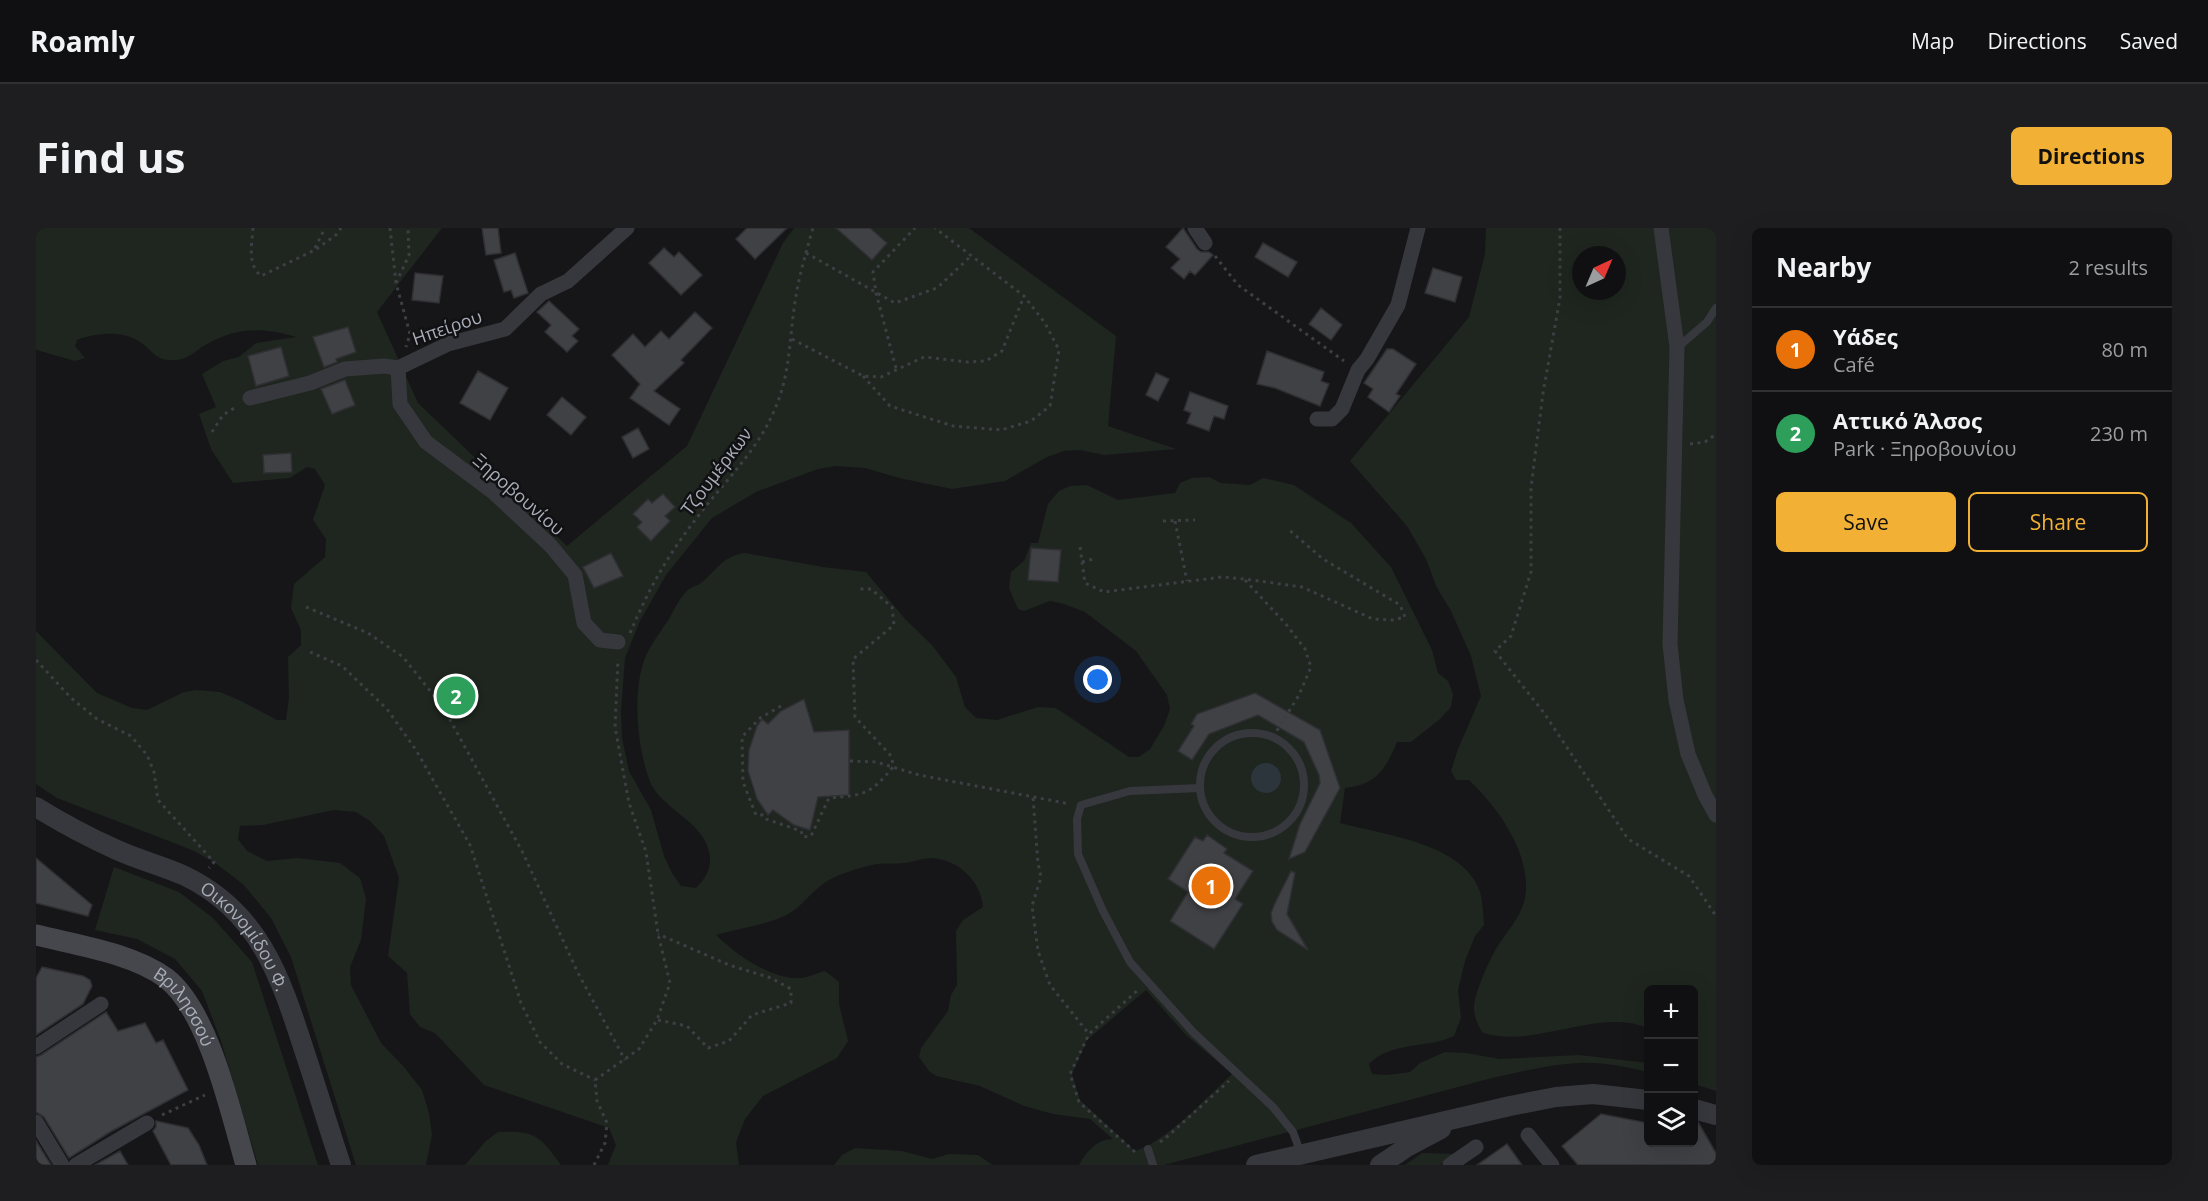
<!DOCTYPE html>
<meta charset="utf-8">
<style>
:root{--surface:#101012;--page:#1e1e20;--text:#f1f3f6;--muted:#9c9d9f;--line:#303032;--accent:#f2b134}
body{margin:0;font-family:"Open Sans",sans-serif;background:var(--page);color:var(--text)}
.controls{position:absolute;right:18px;bottom:18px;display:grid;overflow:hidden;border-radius:9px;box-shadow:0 6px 24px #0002}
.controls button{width:54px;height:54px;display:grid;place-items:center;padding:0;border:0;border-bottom:2px solid var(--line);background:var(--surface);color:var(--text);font:30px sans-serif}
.compass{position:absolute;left:1536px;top:18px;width:54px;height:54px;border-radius:50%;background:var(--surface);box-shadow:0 6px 24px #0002;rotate:44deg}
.you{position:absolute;left:1062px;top:452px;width:21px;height:21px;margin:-15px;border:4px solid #fff;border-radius:50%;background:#1a73e8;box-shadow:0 0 0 9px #1a73e833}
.badge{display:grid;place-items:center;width:39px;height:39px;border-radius:50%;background:var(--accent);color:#fff;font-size:20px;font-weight:700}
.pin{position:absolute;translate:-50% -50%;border:3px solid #fff;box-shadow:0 2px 6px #0006}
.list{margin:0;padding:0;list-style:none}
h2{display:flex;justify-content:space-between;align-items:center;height:78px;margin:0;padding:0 24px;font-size:26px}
h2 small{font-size:20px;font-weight:400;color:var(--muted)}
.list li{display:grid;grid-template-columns:39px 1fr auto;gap:18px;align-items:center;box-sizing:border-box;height:84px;padding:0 24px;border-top:2px solid var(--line)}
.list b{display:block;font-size:22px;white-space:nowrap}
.list p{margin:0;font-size:20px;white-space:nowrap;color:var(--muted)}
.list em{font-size:20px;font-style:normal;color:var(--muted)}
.actions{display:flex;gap:12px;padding:18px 24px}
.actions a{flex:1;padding:14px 0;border:2px solid var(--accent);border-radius:9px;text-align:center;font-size:21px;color:var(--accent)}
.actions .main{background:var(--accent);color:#111}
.icon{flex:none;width:33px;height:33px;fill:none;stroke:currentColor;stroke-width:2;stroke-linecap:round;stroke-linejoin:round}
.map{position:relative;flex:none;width:1680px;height:937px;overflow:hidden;border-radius:9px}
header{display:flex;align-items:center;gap:36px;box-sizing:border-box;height:84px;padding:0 30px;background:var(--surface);border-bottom:2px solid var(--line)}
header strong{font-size:28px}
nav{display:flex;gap:33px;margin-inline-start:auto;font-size:21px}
.intro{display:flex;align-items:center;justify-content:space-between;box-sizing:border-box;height:144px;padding:0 36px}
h1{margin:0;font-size:42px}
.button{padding:15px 27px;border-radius:9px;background:var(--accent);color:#111;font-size:21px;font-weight:700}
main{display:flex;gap:36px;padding:0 36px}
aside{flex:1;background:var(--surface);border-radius:9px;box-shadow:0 6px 24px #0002}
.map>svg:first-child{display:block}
.green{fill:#1e261f;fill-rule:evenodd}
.water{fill:#2c353c}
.building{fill:#404145;stroke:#303034;stroke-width:1.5}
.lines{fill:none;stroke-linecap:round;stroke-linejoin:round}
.path{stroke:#3d3f44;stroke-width:3;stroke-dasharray:3 4.5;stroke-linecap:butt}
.service{stroke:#37383d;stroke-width:8}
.minor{stroke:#37383d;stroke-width:15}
.tertiary{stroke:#37383d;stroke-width:20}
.secondary{stroke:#45474d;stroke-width:21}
.labels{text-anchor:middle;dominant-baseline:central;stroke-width:5;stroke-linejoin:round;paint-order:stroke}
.street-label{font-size:18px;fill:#a8adb8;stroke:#111113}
</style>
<header>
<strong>Roamly</strong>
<nav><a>Map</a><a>Directions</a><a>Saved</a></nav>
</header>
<div class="intro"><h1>Find us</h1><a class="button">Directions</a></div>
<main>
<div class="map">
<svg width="1680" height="937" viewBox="0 0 1680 937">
<rect width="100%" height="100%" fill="#161618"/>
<path class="green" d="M 0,0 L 406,0 L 341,84 L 382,175 L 531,318 L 651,218 L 747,15 L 758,0 L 933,0 L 1080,108 L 1072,198 L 1140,221 L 1068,227 L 1044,222 L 1028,223 L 1011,229 L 969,253 L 916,261 L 863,250 L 829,240 L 800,238 L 782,241 L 720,264 L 676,290 L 630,347 L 604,393 L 589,430 L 585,483 L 586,510 L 593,543 L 615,582 L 628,628 L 636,645 L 645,658 L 660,660 C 674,646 678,633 670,615 C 658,589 622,578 613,551 C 601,518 596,463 609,430 C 615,416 625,403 633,391 C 638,382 643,371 650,364 C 654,359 661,358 665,355 C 682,341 685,329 709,325 L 787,339 L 830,344 L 870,392 L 896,417 L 920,449 L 929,479 L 940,490 L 961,492 L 1002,479 L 1020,480 L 1093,529 L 1103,529 L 1114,521 L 1128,498 L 1134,481 L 1131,467 L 1100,423 L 1049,384 L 1028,376 L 1014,373 L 988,383 L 982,381 L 973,360 L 975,344 L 988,333 L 995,315 L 1002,315 L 1012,276 L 1023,263 L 1034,258 L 1051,257 L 1082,272 L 1139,265 L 1144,255 L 1156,250 L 1173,249 L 1185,255 L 1214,257 L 1227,250 L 1258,257 L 1315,295 L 1355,339 L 1396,422 L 1402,445 L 1412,453 L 1417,466 L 1415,479 L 1404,491 L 1375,514 L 1361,514 C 1350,541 1340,557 1309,560 L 1304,595 C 1348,607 1428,615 1444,664 C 1447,674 1447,686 1448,697 L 1439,708 L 1429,733 L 1422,762 L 1425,790 L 1418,808 C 1391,821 1355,813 1333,836 L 1336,846 L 1351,847 L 1374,844 L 1384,835 L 1409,824 L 1431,825 L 1463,831 L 1543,827 L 1612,835 L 1612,844 C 1590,839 1567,834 1543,835 C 1514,836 1485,844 1456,850 L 1128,937 L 1043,937 C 1051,923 1061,911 1077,911 L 1054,891 L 1017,886 L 988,878 L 944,858 L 900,848 L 893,843 L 883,829 L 885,820 L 912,783 L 915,767 L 921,757 L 920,703 L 927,692 L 947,679 C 945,653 922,631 895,630 C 887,630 877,634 868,635 C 859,636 850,635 841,636 C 825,639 806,645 793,652 C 775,662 766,681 746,689 C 725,698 702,700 680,707 C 699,726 737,753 766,750 C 773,749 782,745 789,743 L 803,754 L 803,776 L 812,813 L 801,830 L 727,868 L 709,891 L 700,914 L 703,937 L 572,937 L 580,917 L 573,900 L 448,857 L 399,805 L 384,799 L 374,786 L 371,745 L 352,728 L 363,650 L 348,608 L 334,593 L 320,584 L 298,582 L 227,597 L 204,598 L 202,611 L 211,623 L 231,633 L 261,630 L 304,635 L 324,650 L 330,671 L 325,712 L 314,739 L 315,757 L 345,815 L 368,839 L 386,862 L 393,885 L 396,907 L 390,937 L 320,937 L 255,729 L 235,690 L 208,657 L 178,634 L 156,622 L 21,570 L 0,556 L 0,403 L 61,465 L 96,480 L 111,482 L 148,464 L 160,462 L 184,464 L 205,473 L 241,492 L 250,492 L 253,470 L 252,429 L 265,417 L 265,402 L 255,380 L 258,356 L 289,329 L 290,311 L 277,292 L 289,257 L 279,241 L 271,239 L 254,250 L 197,255 L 175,221 L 163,186 L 180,179 L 166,146 L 187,133 L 203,129 L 220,115 L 260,109 C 228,99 201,99 171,116 C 157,124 152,133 134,132 C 120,132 115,121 104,114 C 87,102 60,105 41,112 L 39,118 L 49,130 L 39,133 L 4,123 L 0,121 ZM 769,473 L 778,504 L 813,503 L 813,567 L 782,569 L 774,601 L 758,597 L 738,581 L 732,587 C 710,561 707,528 721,498 L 733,497 C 744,485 753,476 769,473 ZM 1110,762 L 1150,807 L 1196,846 C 1171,869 1131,913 1099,923 L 1044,872 L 1036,846 L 1051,812 Z
M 1450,0 L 1680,0 L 1680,863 L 1658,856 L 1658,762 L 1612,762 L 1612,800 C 1561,779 1500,821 1447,805 C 1442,798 1438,789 1438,780 C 1438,765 1455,728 1463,716 C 1474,700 1489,683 1490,663 C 1492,621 1462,580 1433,552 L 1420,552 L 1415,543 L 1422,521 L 1445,468 L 1435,428 L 1414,381 L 1401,360 L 1390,331 L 1371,298 L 1314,233 L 1433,89 L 1449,26 ZM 1545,27 L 1581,27 L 1581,63 L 1545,63 Z
M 78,639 L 143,664 L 177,690 L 216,734 L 282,937 L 222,937 L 185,813 L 166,763 L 139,731 L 101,711 L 59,702 Z
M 462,904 C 500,903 503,907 525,937 L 429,937 L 450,913 Z
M 819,920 L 866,923 L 896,931 L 913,926 L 942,927 L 957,937 L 798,937 L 806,927 Z
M 1386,925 L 1420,926 L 1404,937 L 1369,937 Z"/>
<path class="water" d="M1215 550a15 15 0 1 1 30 0a15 15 0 1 1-30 0Z"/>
<path class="building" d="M 446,0 L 462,0 L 465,25 L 450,27 Z
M 711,0 L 751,0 L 719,31 L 700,11 Z
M 800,0 L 834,0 L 851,15 L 836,32 Z
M 1147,0 L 1161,21 L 1165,24 L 1173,24 L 1177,27 L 1159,47 L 1154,43 L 1148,51 L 1135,40 L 1144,31 L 1130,19 Z
M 1227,15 L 1261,34 L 1252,49 L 1219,29 Z
M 628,20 L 638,29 L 643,24 L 666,47 L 645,67 L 613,35 Z
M 479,25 L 492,65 L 478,70 L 475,62 L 468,64 L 458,32 Z
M 1397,40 L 1426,49 L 1419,74 L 1389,65 Z
M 379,45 L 407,48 L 403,75 L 376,72 Z
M 513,73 L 543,101 L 536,108 L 542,113 L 531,124 L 509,104 L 515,97 L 501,84 Z
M 1285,80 L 1306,97 L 1295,112 L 1273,96 Z
M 659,84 L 676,100 L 645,132 L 648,135 L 618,163 L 644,181 L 633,197 L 594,170 L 604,156 L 576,127 L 597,106 L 609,119 L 625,103 L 633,111 Z
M 312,99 L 320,124 L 300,131 L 301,134 L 288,139 L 277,109 Z
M 245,119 L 253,148 L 220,158 L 212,128 Z
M 1351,121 L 1357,121 L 1380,136 L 1360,166 L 1364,168 L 1353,184 L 1332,169 L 1337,161 L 1328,155 Z
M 1231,123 L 1288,144 L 1285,153 L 1293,156 L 1284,178 L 1239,160 L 1221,156 Z
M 442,143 L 472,160 L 454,192 L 424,175 Z
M 1120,145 L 1133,151 L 1122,173 L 1110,167 Z
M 309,152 L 319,177 L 296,186 L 285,161 Z
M 1154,164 L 1192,178 L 1188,191 L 1178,188 L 1173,203 L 1151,195 L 1155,185 L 1148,182 Z
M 526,169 L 550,189 L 535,207 L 511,187 Z
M 602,200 L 613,221 L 597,230 L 586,209 Z
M 255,225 L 256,244 L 228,245 L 227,227 Z
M 627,266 L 639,279 L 629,288 L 634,293 L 615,313 L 601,299 L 606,294 L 597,286 L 612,271 L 616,275 Z
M 995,320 L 1025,322 L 1022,354 L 992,352 Z
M 575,325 L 587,348 L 558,360 L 547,339 Z
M 1219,465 L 1284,502 L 1304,560 L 1269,624 L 1253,631 L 1264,596 L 1284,555 L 1283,547 L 1268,514 L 1222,487 L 1173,506 L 1156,532 L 1142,523 L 1158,498 L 1155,496 L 1161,486 Z
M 768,471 L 778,504 L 813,502 L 813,567 L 782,569 L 774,602 L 758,597 L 737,582 L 732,587 L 721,571 L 712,543 L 713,522 L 721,498 L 726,491 L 732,496 L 745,483 Z
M 1171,607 L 1191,621 L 1188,625 L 1217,643 L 1199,671 L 1207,676 L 1178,721 L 1134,693 L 1152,664 L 1132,651 L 1159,609 L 1167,613 Z
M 0,630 L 56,677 L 52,688 L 0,675 Z
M 1255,643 L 1259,645 L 1251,686 L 1272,722 L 1241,702 L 1236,694 L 1235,685 L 1239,675 Z
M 6,739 L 47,748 L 54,752 L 56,758 L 47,776 L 0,807 L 0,750 Z
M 70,784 L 82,803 L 109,795 L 120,815 L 127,812 L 152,862 L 74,904 L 33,930 L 8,889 L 0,884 L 0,829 L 5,827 Z
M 1565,886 L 1612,895 L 1612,915 L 1658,915 L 1658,893 L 1662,894 L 1680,925 L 1680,937 L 1542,937 L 1526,918 Z
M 120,893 L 152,900 L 163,917 L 171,937 L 135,937 L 117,903 L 120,899 Z
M 0,913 L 15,937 L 0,937 Z
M 1471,916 L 1486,937 L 1441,937 Z
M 84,923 L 92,937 L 59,937 Z"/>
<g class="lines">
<path class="path" d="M 217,0 C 216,17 211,36 225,48 L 279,22 L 300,7 L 305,0
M 354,0 L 360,55 L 374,106 L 370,119
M 1524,0 L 1524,70 L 1507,165 L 1495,260 L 1495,344 L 1475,408 L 1459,423 L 1508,485 L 1592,611 L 1653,648 L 1680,688
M 279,20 L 289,0
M 770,25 L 859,75 L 901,60 L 935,28
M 1179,28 L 1202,57 L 1308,133
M 360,55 L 373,27 L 372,0
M 756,111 L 827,148 L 845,149 L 888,129 L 931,134 L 950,133 L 966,123 L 988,68
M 860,140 L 840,65 L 837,44 L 879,0
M 827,148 L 854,178 L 917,198 L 965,202 L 995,193 L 1014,178 L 1023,122 L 1009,95 L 988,68 L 899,0
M 176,204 L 187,187 L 200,179
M 1654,216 L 1669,214 L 1680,206
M 1127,293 L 1159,292
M 1139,293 L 1151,353
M 1044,319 L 1049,355 L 1068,364 L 1186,349 L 1208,351 L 1266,359 L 1337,391 L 1357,392 L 1369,389 L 1364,377 L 1287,331 L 1252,301
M 1046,334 L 1057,331
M 1209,352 L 1249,395 L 1269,421 L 1275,439 L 1263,467 L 1237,509
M 270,379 L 332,405 L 367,429 L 407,479 L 487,625 L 541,743 L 589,832
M 594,405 C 613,360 633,325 663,287 C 689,253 721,223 738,183 C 756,144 753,103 761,62 C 765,41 771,21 777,0
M 274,424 L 306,438 L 351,481 L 380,522 L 434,617 L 485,775 L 504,814 L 526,836 L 559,852
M 0,432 L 35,470 L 61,491 L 95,508 L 111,527 L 118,544 L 122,572 L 178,634 L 173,640
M 745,478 L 724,490 L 706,509 L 707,554 L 720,587 L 727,587 L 730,591 L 765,603 L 767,609 L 775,608 L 793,570 C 828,567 834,567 857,539 L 856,529 L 819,489 L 817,431 L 858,397 L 856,379 L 835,361 L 821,361
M 814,533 L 840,534 L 883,547 L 1034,576
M 997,570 L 1002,635 L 1005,649 L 996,678 L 1002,723 L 1014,757 L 1053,806
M 622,792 L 651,798 L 672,820 L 693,813 L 716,787 L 755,775 L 755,761 L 735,750 L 693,737 L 622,706
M 559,852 L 603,821 L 621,792 L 634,755 L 622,706 L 610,624 L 593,575 L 579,499 L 582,431
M 126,887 L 169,867
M 1124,914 L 1132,908 L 1193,853
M 1099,924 L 1043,874 L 1034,846 L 1053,806 L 1103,761
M 558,937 L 569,915 L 571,895 L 561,873 L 559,852"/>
<path class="service" d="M 1642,119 L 1671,94 L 1680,80
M1164 557a52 52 0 1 1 104 0a52 52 0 1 1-104 0Z
M 1164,560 L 1094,563 L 1045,577 L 1041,591 L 1042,626 L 1067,683 L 1094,734 L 1157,804 L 1237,879 L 1257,904 L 1265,926
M 1112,921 L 1117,937"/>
<path class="minor" d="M 1159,0 L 1169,15
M 1625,0 L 1641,119 L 1634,416 L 1640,472 L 1652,526 L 1669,567 L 1680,587
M 362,140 L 364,176 L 390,214 L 457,264 L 515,318 L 539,347 L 548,395 L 564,412 L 582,414
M 214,170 L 274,155 L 309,141 L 348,138 L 362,140 L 412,116 L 469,101 L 505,66 L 532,53 L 591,0
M 1281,191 L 1296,191 L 1306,181 L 1322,142 L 1331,131 L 1362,77 L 1382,0
M 0,819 L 65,776
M 0,894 L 26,937
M 1492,907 L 1516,937
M 40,937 L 111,895
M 1414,937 L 1440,919"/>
<g class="tertiary">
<path id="s1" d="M 0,579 C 26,595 52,609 81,622 C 103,632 127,638 149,648 C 226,685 246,754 270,828 C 282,864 293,901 305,937"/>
<path d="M 1658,881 L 1680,887"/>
<path d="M 1220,937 L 1474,878 L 1520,869 L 1557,866 L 1612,872"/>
<path d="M 1344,937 L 1371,919 L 1405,901"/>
</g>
<path class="secondary" id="s2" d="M 0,707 C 40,717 96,725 130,750 C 173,783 195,886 210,937"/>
</g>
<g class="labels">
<g class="street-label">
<text transform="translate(411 99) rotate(-19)">Ηπείρου</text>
<text transform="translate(680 243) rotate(-53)">Τζουμέρκων</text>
<text transform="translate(483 266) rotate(41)">Ξηροβουνίου</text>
<text stroke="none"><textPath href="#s1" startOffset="252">Οικονομίδου Φ.</textPath></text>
<text stroke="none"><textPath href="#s2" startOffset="172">Βριλησσού</textPath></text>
</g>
</g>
</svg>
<div class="controls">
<button>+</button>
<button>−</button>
<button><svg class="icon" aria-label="layers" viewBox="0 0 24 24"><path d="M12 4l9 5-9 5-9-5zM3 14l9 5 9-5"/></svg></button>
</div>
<svg class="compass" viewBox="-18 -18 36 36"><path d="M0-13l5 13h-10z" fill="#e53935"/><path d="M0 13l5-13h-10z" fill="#9c9d9f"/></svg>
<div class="you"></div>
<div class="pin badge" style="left:1175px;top:658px;background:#e8710a">1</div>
<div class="pin badge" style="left:420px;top:468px;background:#2e9e5b">2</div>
</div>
<aside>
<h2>Nearby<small>2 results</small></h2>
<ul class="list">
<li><span class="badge" style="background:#e8710a">1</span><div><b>Υάδες</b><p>Café</p></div><em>80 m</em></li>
<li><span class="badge" style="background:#2e9e5b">2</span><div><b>Αττικό Άλσος</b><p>Park · Ξηροβουνίου</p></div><em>230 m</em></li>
</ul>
<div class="actions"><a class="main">Save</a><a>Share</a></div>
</aside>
</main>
